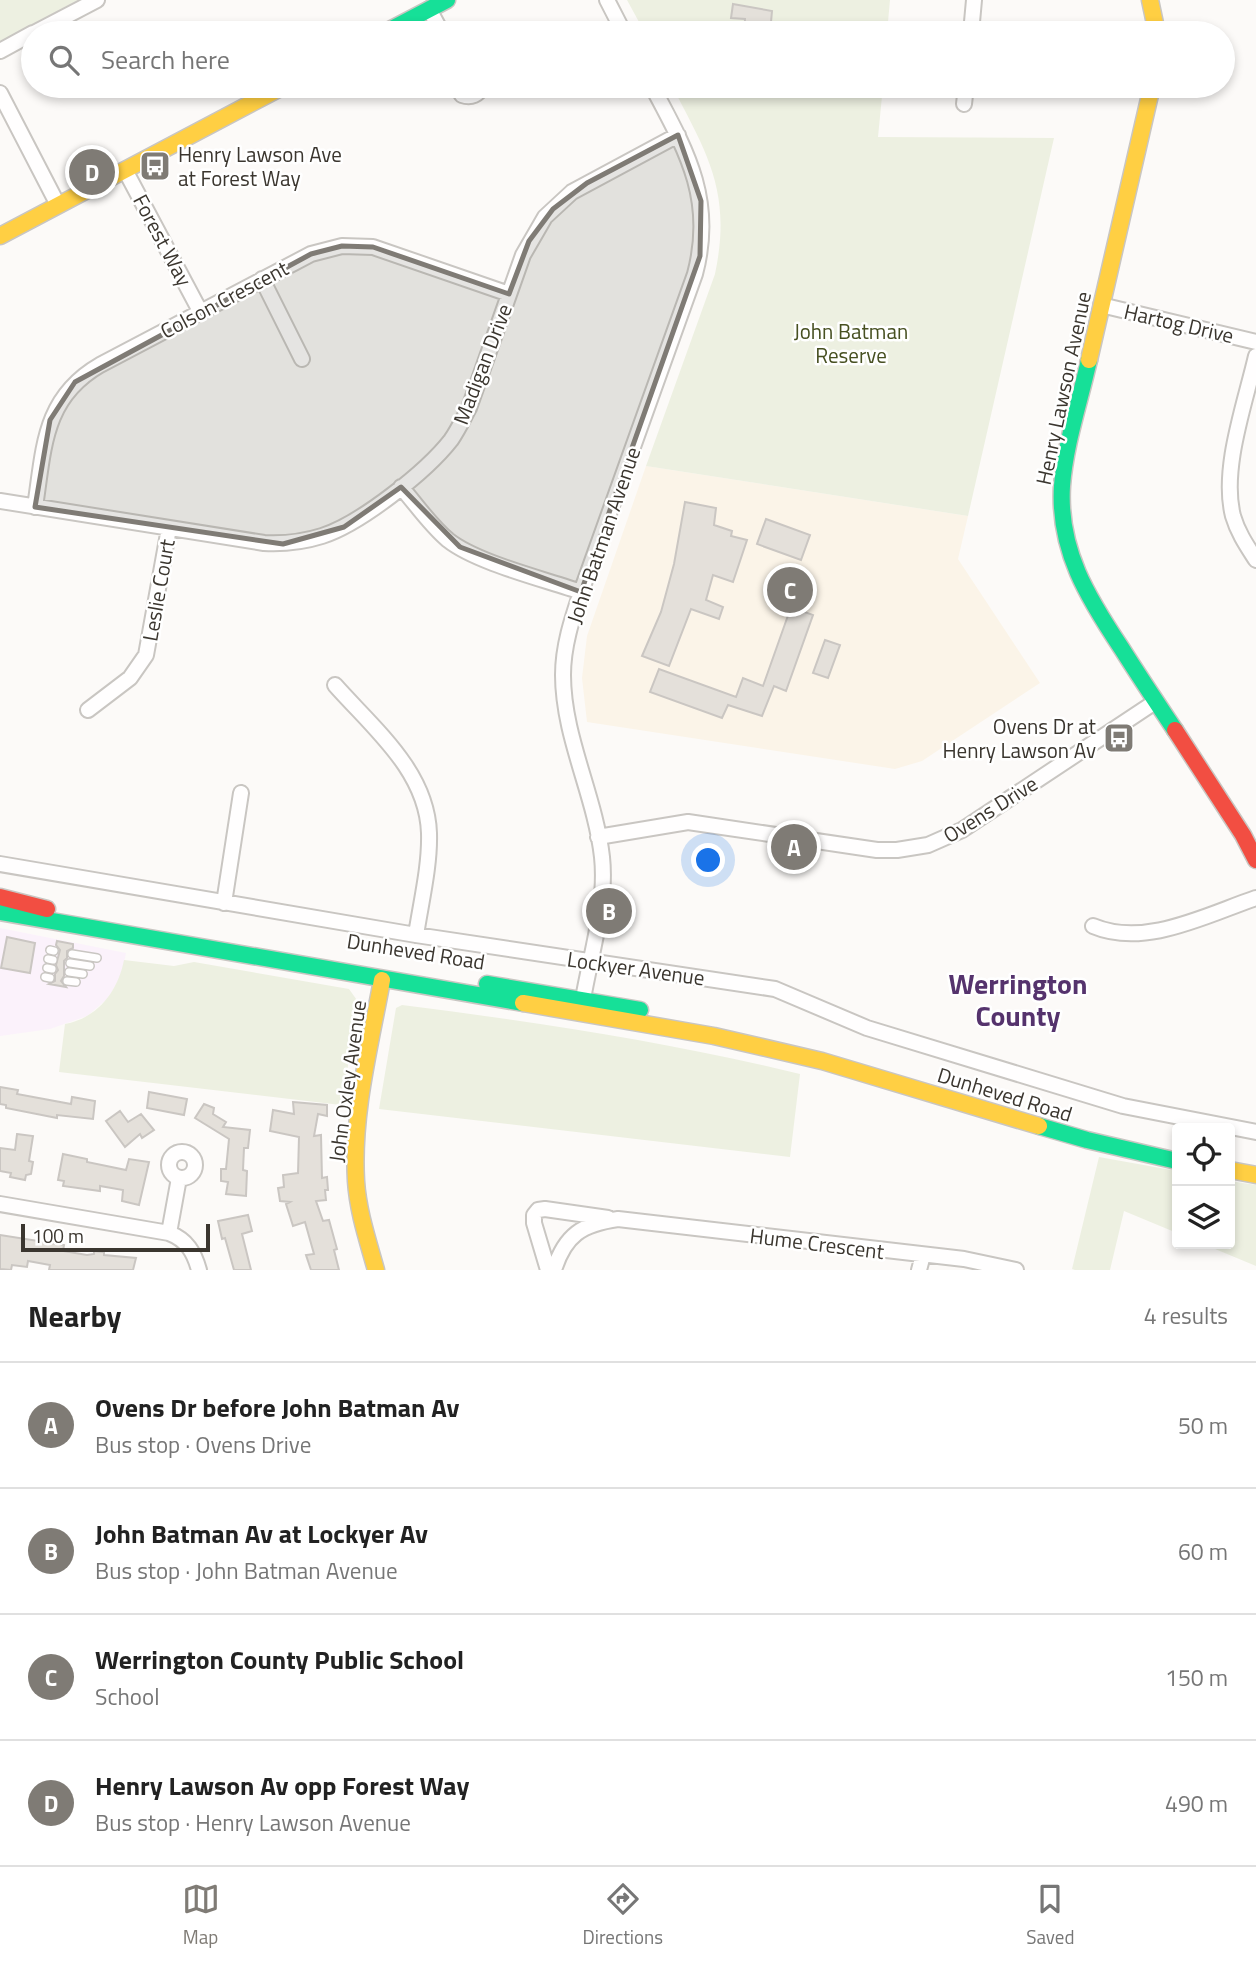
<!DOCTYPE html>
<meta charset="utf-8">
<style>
:root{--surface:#fff;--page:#f2f2f2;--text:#222;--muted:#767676;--line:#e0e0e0;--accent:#7f7b75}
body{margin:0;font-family:"Titillium Web",sans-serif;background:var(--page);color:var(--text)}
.controls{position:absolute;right:21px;bottom:21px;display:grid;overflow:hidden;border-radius:7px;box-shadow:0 4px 10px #0003}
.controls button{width:63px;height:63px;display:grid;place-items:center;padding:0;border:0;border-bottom:2px solid var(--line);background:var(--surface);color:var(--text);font:35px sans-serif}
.scale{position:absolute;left:21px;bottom:18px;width:189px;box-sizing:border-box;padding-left:7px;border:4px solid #3b362f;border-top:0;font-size:19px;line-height:24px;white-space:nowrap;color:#3b362f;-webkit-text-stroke:5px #fff;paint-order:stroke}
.you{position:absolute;left:709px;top:861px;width:24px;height:24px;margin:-18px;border:5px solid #fff;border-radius:50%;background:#1a73e8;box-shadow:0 0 0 10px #1a73e833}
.badge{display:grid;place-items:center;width:46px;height:46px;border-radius:50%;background:var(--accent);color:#fff;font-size:23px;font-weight:700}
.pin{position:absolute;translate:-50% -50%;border:4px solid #fff;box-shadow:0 2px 7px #0006}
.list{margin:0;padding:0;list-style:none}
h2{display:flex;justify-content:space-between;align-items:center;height:91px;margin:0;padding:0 28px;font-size:30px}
h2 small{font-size:23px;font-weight:400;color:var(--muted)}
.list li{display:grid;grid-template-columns:46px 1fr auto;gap:21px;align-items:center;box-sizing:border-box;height:126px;padding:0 28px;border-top:2px solid var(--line)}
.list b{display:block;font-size:26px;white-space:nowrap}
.list p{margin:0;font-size:23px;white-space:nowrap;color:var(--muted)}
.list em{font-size:23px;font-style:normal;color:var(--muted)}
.icon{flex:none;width:38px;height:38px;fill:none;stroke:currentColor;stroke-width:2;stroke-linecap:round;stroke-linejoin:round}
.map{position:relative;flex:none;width:1256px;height:1270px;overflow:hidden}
.search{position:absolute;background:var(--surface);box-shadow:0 4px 10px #0003;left:21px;right:21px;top:21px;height:77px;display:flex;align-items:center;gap:18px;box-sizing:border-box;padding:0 24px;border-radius:38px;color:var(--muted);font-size:26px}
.sheet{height:595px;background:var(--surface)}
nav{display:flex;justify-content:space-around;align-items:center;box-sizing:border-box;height:98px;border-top:2px solid var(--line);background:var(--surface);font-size:19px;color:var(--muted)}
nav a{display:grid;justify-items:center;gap:4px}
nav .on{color:var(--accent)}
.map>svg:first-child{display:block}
.commercial{fill:#fbf2fb}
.education{fill:#fbf4e8}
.green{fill:#edf0e1}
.building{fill:#e4e0da;stroke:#cac6c2;stroke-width:2}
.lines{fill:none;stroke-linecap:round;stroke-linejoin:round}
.lane-casing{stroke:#c9c6c2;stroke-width:10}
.street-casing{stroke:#c9c6c2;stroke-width:18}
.fast-casing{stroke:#c9c6c2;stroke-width:19}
.slow-casing{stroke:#c9c6c2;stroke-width:19}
.jam-casing{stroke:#c9c6c2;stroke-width:19}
.lane{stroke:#fffefe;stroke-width:7}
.street{stroke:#fffefe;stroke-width:14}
.fast{stroke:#16e098;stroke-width:16}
.slow{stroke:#ffcf43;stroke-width:16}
.jam{stroke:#f24e42;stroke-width:16}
.marked{fill:#7f7b75;fill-opacity:0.2;stroke:#7f7b75;stroke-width:5;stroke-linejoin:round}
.labels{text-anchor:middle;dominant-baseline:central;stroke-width:5;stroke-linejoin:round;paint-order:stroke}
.poi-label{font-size:21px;fill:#3b362f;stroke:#fff;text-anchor:start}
.street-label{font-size:21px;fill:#3b362f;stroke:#fff}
.park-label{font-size:21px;fill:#475021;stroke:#fff}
.district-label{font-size:28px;font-weight:bold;fill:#55336d;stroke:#fff}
</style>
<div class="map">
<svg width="1256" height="1270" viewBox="0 0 1256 1270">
<rect width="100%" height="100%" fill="#fcfaf8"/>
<path class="commercial" d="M 0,928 L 126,953 L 121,976 L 108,998 L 87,1016 L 50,1029 L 0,1036 Z"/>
<path class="education" d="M 646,466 L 968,516 L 958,559 L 1040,683 L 922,761 L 895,769 L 587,722 L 582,678 L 587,636 Z"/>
<path class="green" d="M 0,0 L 78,0 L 0,42 Z
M 627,0 L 890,0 L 887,33 L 645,33 Z
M 672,86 L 883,86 L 878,137 L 1054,138 L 968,516 L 646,466 L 715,274 C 732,193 708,155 672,86 Z
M 124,960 L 174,966 L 194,962 L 349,989 L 359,1003 L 341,1105 L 59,1072 L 65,1024 C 98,1018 118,991 124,960 Z
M 402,1005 C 536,1022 669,1042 800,1074 L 790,1157 L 379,1109 L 396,1008 Z
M 1099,1157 L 1177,1171 L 1177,1233 L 1124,1211 L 1110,1270 L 1075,1270 L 1072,1269 Z
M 1230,1181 L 1256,1185 L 1256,1266 L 1203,1244 L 1230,1244 Z"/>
<path class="building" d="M 733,4 L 772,11 L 770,33 L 744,33 L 745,19 L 731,18 Z
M 685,502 L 716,508 L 714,525 L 732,531 L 731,536 L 747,540 L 733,582 L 713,575 L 706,600 L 723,607 L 719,619 L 691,609 L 669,666 L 642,656 L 661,612 L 674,564 Z
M 766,519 L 810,535 L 801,560 L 757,544 Z
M 791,607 L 813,615 L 786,691 L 774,686 L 762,716 L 728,705 L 722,718 L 650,692 L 659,669 L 736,697 L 743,678 L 763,686 Z
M 825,640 L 840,645 L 828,678 L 813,673 Z
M 7,937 L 35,943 L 30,973 L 1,968 Z
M 57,941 L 73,944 L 73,948 L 67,951 L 67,958 L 64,961 L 64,976 L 61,981 L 66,987 L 49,984 L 55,981 L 55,974 L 58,970 L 56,965 L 60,950 L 56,945 Z
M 0,1087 L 18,1090 L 17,1094 L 71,1104 L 72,1097 L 95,1101 L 93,1119 L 57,1115 L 57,1118 L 6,1108 L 6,1105 L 0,1104 Z
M 149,1092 L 187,1099 L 184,1115 L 147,1108 Z
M 293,1102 L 327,1105 L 327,1116 L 318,1114 L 314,1136 L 321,1135 L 322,1178 L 327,1177 L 328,1190 L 325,1190 L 326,1200 L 316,1201 L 323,1221 L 329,1220 L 337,1249 L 334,1250 L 339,1270 L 311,1270 L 306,1255 L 314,1254 L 305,1222 L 293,1226 L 286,1204 L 290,1202 L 280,1201 L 278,1188 L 284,1187 L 283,1175 L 298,1173 L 299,1137 L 270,1131 L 273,1110 L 294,1114 Z
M 204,1104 L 214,1108 L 213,1114 L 226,1122 L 223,1127 L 250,1130 L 248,1148 L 244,1148 L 243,1170 L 247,1171 L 246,1196 L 226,1194 L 228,1182 L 221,1181 L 221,1169 L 226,1169 L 229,1139 L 195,1118 Z
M 120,1111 L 128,1122 L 141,1114 L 154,1130 L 142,1138 L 140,1134 L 125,1147 L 106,1121 Z
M 17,1134 L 33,1136 L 29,1161 L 33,1162 L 31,1174 L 26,1175 L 25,1180 L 10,1177 L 11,1173 L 0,1171 L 0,1148 L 15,1150 Z
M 63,1154 L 87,1159 L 87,1162 L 126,1170 L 129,1159 L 149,1162 L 139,1205 L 122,1201 L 123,1190 L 100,1186 L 100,1191 L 63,1186 L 64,1181 L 58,1180 Z
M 248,1215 L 252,1231 L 242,1234 L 251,1270 L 234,1270 L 225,1238 L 222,1239 L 218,1221 Z
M 0,1235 L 64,1245 L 63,1251 L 87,1255 L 94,1254 L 94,1251 L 104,1252 L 104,1255 L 136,1258 L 133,1270 L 49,1270 L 50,1265 L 28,1261 L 27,1267 L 12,1265 L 11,1270 L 0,1269 Z"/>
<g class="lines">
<g class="lane-casing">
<path id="lane" d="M 50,950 L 54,951
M 72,954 L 97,958
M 48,959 L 53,960
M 70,963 L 90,966
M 47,968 L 52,969
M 69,972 L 83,974
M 45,977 L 50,978
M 67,981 L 76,982"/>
</g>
<g class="street-casing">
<path id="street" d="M 607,0 L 624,33
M 429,9 L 442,33
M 34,33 L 97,0
M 971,33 L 974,0
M 0,51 L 33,33
M 456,86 L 462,95 C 471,98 479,95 482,86
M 0,93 L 58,205
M 964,104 L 966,86
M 125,170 L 200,311
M 262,279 L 302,359
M 1101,305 L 1256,342
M 1256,356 C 1245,404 1221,469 1233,516 C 1238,533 1247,546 1256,560
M 401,487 C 416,504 430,525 448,540 C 477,563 544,579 581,592
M 0,501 L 264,543 C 284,544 303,542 322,536 C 360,524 426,472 451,440 C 458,430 463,419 469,408 L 523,255 L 545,217 L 572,192 L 678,135
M 35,507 C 44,448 43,398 100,365 L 311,254 L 342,246 L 373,247 L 509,294
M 335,685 C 373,728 427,771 429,833 C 430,866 421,902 416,935
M 88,710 L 130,678 L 146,655 L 169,528
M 598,837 L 688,822 L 877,850 L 897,850 L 928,845 L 962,830 L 1155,702
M 0,864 L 416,935 L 775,989 L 867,1028 L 1123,1106 L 1256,1132
M 224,903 L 241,793
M 1093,926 C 1145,948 1206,915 1256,898
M 583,999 C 591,953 607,903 602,857 C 595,795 563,737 563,675 C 563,646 572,619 581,592 L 695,274 C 715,199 686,150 652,86
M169 1165a13 13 0 1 1 26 0a13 13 0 1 1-26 0Z
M 0,1204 L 169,1233 C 187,1240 194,1252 199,1270
M 169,1233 L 179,1178
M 548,1270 L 534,1223 L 534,1215 L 538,1210 L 545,1209 L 608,1218
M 554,1270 C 565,1235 582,1224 618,1219 L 964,1259 L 1016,1270
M 919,1270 L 923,1255"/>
</g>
<g class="fast-casing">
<path id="fast" d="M 384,33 L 447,0
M 1089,360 C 1080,401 1065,444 1062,486 C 1058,550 1088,598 1122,649 C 1139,676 1157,703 1175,730
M 0,912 L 523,1003
M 487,984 L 640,1010
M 1039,1126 L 1087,1140 L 1177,1161"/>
</g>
<g class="slow-casing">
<path id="slow" d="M 1150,0 L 1157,33
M 0,236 L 284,86
M 1089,360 L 1152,86
M 523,1003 L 714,1036 L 822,1061 L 1039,1126
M 1230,1170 L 1256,1175
M 376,1270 C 368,1241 358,1212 356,1181 C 352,1114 370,1046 382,980"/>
</g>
<g class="jam-casing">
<path id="jam" d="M 1175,730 L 1243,835 L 1256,860
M 0,897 L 47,909"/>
</g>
<use href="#lane" class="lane"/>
<use href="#street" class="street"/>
<use href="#fast" class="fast"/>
<use href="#slow" class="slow"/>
<use href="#jam" class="jam"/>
</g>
<path class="marked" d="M 678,135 L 701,201 L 700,256 L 581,592 L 460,547 L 401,487 L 344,527 L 283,544 L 35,507 L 50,420 L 75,382 L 311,254 L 342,246 L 373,247 L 509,294 L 529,241 L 553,209 L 587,183 Z"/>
<defs>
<g id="bus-square" transform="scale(1.575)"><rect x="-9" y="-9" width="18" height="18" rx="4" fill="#7f7b75" stroke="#fff"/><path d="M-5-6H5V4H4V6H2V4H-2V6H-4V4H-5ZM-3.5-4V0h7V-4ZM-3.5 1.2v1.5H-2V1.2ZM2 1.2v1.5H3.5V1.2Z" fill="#fff"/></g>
</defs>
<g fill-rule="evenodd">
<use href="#bus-square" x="155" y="166"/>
<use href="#bus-square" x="1119" y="738"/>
</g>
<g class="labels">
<g class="poi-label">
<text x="178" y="154">Henry Lawson Ave<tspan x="178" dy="24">at Forest Way</tspan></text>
<text x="1096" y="726" text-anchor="end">Ovens Dr at<tspan x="1096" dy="24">Henry Lawson Av</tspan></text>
</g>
<g class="street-label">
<text transform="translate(163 240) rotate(62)">Forest Way</text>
<text transform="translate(224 299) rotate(-28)">Colson Crescent</text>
<text transform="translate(1179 323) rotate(13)">Hartog Drive</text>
<text transform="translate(482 364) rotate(-69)">Madigan Drive</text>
<text transform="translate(1063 388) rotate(-78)">Henry Lawson Avenue</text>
<text transform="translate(603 535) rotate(-71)">John Batman Avenue</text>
<text transform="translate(158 590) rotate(-80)">Leslie Court</text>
<text transform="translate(990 809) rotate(-32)">Ovens Drive</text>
<text transform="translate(416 951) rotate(9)">Dunheved Road</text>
<text transform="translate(636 968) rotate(8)">Lockyer Avenue</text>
<text transform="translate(347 1081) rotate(-82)">John Oxley Avenue</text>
<text transform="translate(1005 1094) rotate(17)">Dunheved Road</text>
<text transform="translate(817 1243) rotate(7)">Hume Crescent</text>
</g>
<g class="park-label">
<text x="851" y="331">John Batman<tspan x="851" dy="24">Reserve</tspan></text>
</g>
<g class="district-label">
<text x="1018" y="983">Werrington<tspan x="1018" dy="32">County</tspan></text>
</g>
</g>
</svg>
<div class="controls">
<button><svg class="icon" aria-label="locate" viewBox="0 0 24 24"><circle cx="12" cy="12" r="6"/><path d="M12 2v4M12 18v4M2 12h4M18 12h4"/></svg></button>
<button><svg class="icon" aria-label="layers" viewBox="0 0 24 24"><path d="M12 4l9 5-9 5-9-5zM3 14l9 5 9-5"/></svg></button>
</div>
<div class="scale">100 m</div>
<div class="you"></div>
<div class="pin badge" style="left:794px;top:847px">A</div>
<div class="pin badge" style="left:609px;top:911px">B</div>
<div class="pin badge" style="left:790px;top:590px">C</div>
<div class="pin badge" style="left:92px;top:172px">D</div>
<div class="search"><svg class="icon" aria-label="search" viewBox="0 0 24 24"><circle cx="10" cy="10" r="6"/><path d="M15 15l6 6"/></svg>Search here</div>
</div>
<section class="sheet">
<h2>Nearby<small>4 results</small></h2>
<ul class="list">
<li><span class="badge">A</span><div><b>Ovens Dr before John Batman Av</b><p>Bus stop · Ovens Drive</p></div><em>50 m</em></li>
<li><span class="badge">B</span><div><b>John Batman Av at Lockyer Av</b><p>Bus stop · John Batman Avenue</p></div><em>60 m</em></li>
<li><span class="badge">C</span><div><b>Werrington County Public School</b><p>School</p></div><em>150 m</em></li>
<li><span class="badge">D</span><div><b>Henry Lawson Av opp Forest Way</b><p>Bus stop · Henry Lawson Avenue</p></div><em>490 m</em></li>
</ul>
</section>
<nav>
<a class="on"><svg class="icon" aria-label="map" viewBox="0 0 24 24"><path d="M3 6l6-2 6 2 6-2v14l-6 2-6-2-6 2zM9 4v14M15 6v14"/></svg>Map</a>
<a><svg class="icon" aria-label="directions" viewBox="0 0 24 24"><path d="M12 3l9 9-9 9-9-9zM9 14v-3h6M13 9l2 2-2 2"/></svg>Directions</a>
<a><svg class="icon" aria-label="saved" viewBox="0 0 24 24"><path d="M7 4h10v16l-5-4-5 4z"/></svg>Saved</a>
</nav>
